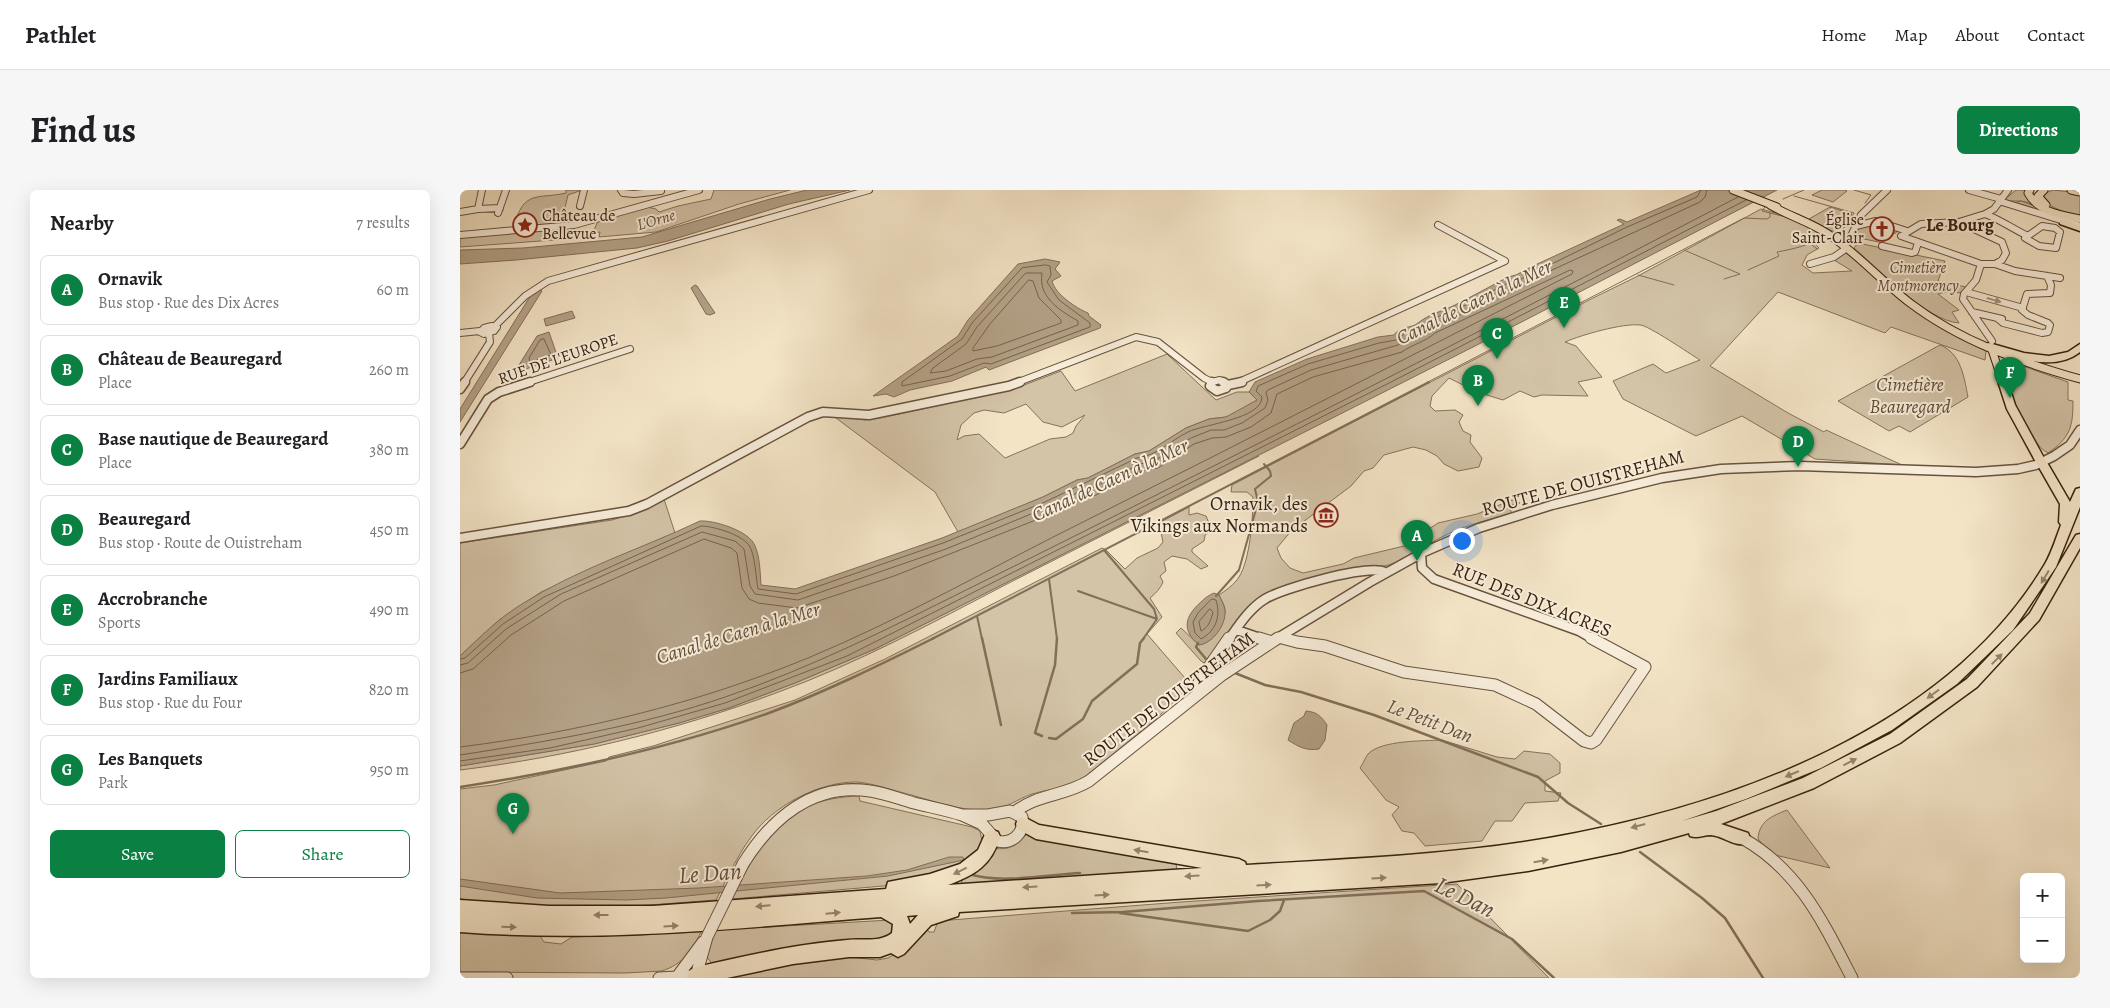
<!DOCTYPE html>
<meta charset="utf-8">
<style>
:root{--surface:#fff;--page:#f6f6f6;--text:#202124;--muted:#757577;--line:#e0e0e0;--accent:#0b8043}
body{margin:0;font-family:Alegreya,serif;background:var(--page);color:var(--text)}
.controls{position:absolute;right:15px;bottom:15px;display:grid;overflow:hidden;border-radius:8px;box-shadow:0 5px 20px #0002}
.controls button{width:45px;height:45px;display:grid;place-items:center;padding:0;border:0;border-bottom:1px solid var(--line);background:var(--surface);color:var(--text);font:25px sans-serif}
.you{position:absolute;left:1001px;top:350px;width:18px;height:18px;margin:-12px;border:4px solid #fff;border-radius:50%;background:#1a73e8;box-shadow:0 0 0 8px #1a73e833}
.badge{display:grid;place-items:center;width:32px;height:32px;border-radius:50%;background:var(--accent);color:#fff;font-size:16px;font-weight:700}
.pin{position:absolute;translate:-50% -41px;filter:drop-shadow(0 1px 2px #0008)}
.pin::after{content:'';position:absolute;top:26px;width:18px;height:15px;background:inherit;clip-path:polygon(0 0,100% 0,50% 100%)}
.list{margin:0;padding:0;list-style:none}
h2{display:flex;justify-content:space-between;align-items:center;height:65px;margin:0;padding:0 20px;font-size:21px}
h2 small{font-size:16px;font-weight:400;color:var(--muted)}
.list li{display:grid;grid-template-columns:32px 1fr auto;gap:15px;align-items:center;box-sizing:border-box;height:70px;margin:0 10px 10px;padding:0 10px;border:1px solid var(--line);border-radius:8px}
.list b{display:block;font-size:19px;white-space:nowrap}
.list p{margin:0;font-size:16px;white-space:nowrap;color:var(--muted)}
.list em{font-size:16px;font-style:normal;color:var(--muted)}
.actions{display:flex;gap:10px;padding:15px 20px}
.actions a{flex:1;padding:11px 0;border:1px solid var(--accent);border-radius:8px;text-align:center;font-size:18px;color:var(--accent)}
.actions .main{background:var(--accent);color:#fff}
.map{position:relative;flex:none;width:1620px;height:788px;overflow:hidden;border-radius:8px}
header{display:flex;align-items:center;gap:30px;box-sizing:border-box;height:70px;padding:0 25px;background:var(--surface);border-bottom:1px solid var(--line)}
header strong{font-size:24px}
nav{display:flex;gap:28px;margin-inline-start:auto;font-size:18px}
.intro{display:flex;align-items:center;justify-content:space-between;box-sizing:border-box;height:120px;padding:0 30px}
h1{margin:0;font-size:35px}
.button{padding:12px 22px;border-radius:8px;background:var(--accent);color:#fff;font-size:18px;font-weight:700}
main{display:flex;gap:30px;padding:0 30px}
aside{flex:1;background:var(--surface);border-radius:8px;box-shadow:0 5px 20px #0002}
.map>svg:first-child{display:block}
.green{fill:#d3c3a7;stroke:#86725c;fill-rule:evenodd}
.water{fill:#b4a288;stroke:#836e58}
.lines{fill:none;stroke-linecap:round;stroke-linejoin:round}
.shore{stroke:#76624c;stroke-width:1}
.stream-far2{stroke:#836e58;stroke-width:1}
.stream-far1{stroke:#836e58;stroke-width:2}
.stream{stroke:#836e58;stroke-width:2.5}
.minor-far2-casing{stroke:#68523e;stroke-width:8}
.minor-far1-casing{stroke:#68523e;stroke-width:11}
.minor-casing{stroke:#68523e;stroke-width:13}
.major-far1-casing{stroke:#392110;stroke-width:9}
.major-casing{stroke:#392110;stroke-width:12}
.highway-casing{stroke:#392110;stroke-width:3}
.minor-far2{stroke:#f7edda;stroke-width:6}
.minor-far1{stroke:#f7edda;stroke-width:8}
.minor{stroke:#f7edda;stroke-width:11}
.major-far1{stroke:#f3e4c6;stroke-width:7}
.major{stroke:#f3e4c6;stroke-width:9}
.highway{fill:#f3e4c6;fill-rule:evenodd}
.minor-bridge-casing{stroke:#68523e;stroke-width:13;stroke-linecap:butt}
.minor-bridge{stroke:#f7edda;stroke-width:11}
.oneway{fill:#a2917f}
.oneway2{fill:#96826b}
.labels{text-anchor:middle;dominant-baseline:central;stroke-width:4;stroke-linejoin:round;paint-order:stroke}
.far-poi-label{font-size:16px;fill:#392110;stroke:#f7edda;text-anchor:start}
.far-water-label{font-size:16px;font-style:italic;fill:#644e3a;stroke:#f7edda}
.far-park-label{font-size:16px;font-style:italic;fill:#604a36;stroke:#f7edda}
.far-street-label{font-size:16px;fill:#392110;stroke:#f7edda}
.far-quarter-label{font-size:18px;font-weight:bold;fill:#392110;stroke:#f7edda}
.park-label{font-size:19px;font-style:italic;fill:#604a36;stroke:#f7edda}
.street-label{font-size:19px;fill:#392110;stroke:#f7edda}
.poi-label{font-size:19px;fill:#392110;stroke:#f7edda;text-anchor:end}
.water-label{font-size:20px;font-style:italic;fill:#644e3a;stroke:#f7edda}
.near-water-label{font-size:24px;font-style:italic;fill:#644e3a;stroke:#f7edda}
</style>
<header>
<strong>Pathlet</strong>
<nav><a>Home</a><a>Map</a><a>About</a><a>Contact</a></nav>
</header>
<div class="intro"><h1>Find us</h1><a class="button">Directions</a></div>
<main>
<aside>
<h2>Nearby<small>7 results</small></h2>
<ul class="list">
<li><span class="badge">A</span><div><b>Ornavik</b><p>Bus stop · Rue des Dix Acres</p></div><em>60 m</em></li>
<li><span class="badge">B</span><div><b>Château de Beauregard</b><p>Place</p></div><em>260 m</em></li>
<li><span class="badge">C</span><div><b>Base nautique de Beauregard</b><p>Place</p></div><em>380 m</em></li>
<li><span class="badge">D</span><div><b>Beauregard</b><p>Bus stop · Route de Ouistreham</p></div><em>450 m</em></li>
<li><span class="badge">E</span><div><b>Accrobranche</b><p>Sports</p></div><em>490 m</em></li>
<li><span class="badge">F</span><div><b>Jardins Familiaux</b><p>Bus stop · Rue du Four</p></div><em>820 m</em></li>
<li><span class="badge">G</span><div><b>Les Banquets</b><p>Park</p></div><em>950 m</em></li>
</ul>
<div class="actions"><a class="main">Save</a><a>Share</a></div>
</aside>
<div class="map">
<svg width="1620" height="788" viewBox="0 0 1620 788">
<rect width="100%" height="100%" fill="#f3e4c6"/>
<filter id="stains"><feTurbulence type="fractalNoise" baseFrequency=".004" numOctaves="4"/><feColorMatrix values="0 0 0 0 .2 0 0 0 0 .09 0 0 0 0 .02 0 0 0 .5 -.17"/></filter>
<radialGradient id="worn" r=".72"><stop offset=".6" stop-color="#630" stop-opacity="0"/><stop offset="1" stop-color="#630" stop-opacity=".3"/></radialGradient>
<path class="green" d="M 106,0 L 122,0 L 108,5 L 104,22 L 88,37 L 70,36 L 71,30 L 56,30 C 65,0 81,9 106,3 Z
M 254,0 L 330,0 L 279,14 L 196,42 L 139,47 L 140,42 L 133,43 L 137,33 L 141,30 L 187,17 L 196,19 L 199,22 L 218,16 L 251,9 Z
M 1362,0 L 1384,0 L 1387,1 L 1373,12 L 1352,5 Z
M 1556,0 L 1566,0 L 1565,6 L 1574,14 L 1620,30 L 1620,35 L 1553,13 L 1561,11 L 1572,15 C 1562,8 1555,13 1544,10 Z
M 1593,0 L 1620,3 L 1620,26 C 1607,23 1590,19 1582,7 L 1583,4 Z
M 1370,17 L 1392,24 L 1380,45 L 1349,29 Z
M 1301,19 L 1341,30 L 1365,46 L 1355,54 L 1359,58 L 1347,65 L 1342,75 L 1353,83 L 1392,81 L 1374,70 L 1387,62 L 1442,112 L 1478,136 L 1526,161 L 1525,170 L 1431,137 L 1425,143 L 1318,102 L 1250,176 L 1328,223 L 1364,242 L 1366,240 L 1442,275 L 1355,269 L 1282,226 L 1236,246 L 1163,209 L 1153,191 L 1193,174 L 1206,183 L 1240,170 C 1230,164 1188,135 1180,135 C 1163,133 1121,145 1105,152 L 1116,156 L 1142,187 L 1118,192 L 1128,206 L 1082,205 L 1074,207 L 1060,201 L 1043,210 L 1017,202 L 989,188 L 972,206 L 970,216 L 975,221 L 995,220 L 1003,225 L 999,232 L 1003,241 L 1011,245 L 1010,252 L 1022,268 L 1019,277 L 998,281 L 984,274 L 977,266 L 966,260 L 953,257 L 924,265 L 913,278 L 904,281 L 891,296 L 831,341 L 817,358 L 821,368 L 830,378 L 843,383 L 883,374 L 894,368 L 944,356 L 978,333 L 1017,324 L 1052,310 L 1060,313 L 1048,316 L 1052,323 C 1028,330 1002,336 980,348 C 957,360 935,379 910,377 L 794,412 L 759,453 L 746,474 L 741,471 L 716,443 L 721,438 L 739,455 C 753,453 765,435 765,420 C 765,415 761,410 759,405 C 765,401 775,394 779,387 C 790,370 793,328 793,307 L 787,302 L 771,302 L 772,295 L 1129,110 L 1178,86 Z
M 1411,33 L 1437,40 L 1436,43 L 1427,45 L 1423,53 L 1395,47 L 1399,38 L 1407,37 Z
M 113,36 L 107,49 L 0,57 L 0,48 Z
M 1398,53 L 1485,71 L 1478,91 L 1506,97 L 1500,103 L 1489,101 L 1478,104 L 1499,120 L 1492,122 L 1499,133 C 1467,131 1419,79 1394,58 Z
M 1480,155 C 1501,163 1504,187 1508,207 L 1450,242 L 1439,236 L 1429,241 L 1378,211 Z
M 707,164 L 756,210 L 777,202 L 789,202 L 797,210 L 783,220 L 766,227 L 749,229 L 726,238 L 689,261 L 675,264 L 628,288 L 617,290 L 583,307 L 498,342 L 475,302 L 372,225 L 405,230 L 420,228 L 551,200 L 601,181 L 615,201 ZM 566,214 L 583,232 L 602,237 L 625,225 L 616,236 L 613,243 L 606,247 L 590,249 L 545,268 L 519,244 L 504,246 L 497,250 L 501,235 L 514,223 L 524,220 L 544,223 Z
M 1543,169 L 1608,192 L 1608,210 L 1613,211 C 1613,237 1610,248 1588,263 C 1568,254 1546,192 1541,171 Z
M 798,265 L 799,266 C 715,309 631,351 547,394 C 472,433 396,474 316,503 C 214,541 107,567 0,580 L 0,576 L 134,554 L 219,533 L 269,518 L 335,493 L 415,459 Z
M 204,309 L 215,343 L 81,402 L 39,430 L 0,466 L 0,353 L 152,330 L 178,322 Z
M 729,317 L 729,325 L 737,323 L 746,326 L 752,340 L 745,345 L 744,351 L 732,359 L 732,362 L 748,376 L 741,379 L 727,369 L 712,366 L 704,372 L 706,381 L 700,386 L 703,392 C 700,399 696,403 690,408 L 702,427 L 687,444 L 731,495 L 696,529 L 616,594 C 602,599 587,599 572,604 C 557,609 546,619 530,620 C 501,622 471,610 444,603 C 429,599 411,593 396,592 C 358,592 313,616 291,647 C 277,666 267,689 256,710 L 162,717 L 59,716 L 0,709 L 0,599 L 34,595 L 146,571 L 149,567 L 193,556 L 335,510 L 425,469 L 642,358 L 646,360 L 665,379 L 677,368 L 698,358 L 703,352 L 699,333 Z
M 982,550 L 1037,567 L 1055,569 L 1064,561 L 1090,564 L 1100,573 L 1100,583 L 1085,591 L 1085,601 L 1101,603 L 1098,611 L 1065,613 L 1052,631 L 1035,631 L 1022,651 L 965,656 L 954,643 L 942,641 L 932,625 L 939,617 L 926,610 L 900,578 C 903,574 905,568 908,564 C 921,550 964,551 982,550 Z
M 399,606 L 400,611 L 512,637 L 520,641 L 523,656 L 501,675 L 435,695 L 272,709 C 301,649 326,608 399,606 Z
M 1327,620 L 1370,678 L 1315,665 L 1308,660 L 1298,649 C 1299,631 1312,626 1327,620 Z
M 567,644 L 716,673 L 717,681 L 503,695 L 501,692 L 534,658 C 550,661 556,655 567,644 Z
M 997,694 L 1089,788 L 263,788 L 372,765 L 417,770 L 428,768 L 438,762 L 463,734 L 469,742 L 474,742 L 478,731 L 721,712 Z
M 430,730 L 434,733 L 432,748 L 253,775 L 247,767 L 249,755 L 256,740 Z
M 0,741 L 80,746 L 84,752 L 101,754 L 112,747 L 241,742 C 232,761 223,774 202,781 L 165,783 L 0,782 Z"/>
<path class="water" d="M 347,0 L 390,0 L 329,14 L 208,51 L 177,58 L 56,70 L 0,74 L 0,60 L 63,58 L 182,47 L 310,9 Z
M 1241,0 L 1317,0 L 1017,155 L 415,459 L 335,493 L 269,518 L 219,533 L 134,554 L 0,576 L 0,466 C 20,447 39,428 62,414 C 117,379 181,359 240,331 C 254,330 290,341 295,356 C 300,367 300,382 301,395 L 335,399 L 482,348 L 583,307 L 617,290 L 628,288 L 675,264 L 689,261 L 726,238 L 749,229 L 766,227 L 797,210 L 789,202 L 795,192 L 847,169 L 918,147 L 934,145 C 941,135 951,139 958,133 C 969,124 981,122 995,115 C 1013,106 1031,96 1048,87 L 1056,85 L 1073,76 L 1164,34 L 1157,30 L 1160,29 L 1167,32 Z
M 585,69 L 600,72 L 595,79 L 601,86 L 592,91 C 595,104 616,118 628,123 L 629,126 L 641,135 L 640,138 L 529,180 L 526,177 L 492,191 L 450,200 L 434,207 L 426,204 L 413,206 L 498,146 L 508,130 L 558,74 Z
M 235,95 L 237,96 L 255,123 L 250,125 L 246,124 L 231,98 Z
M 80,100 L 82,101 L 0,232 L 0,219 L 71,105 Z
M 112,121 L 115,128 L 86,136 L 84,129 Z
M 89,142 L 98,168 L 54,183 L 77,146 Z
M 754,403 L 759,405 C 761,410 765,416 765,421 C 766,435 753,453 739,455 C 721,440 725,426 741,412 C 745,408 749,405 754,403 Z
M 846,521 C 857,522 861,526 867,535 L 865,550 L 859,559 C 846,561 839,557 828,550 L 834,533 L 844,526 Z
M 489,667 L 503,667 L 504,670 L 428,686 L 206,708 L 166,710 L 77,708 L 0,696 L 0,689 L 100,703 L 239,698 L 407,686 L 447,680 Z"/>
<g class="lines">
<path class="shore" d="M 586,75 L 590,76 L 591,85 L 587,92 L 599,110 L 630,133 L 630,137 L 531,174 L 524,173 L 490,186 L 442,196 L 442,192 L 502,149 L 512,133 L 562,78 Z
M 566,83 L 582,83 C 578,107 599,120 618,131 L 618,135 L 532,167 L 517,169 L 486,181 L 470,183 L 473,178 L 506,154 L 517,137 Z
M 569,90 L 573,91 L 579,108 L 601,130 L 601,133 L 537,156 L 513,161 L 513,158 L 530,134 Z
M 84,149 L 91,165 L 70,172 L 69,168 L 80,150 Z
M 752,409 L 756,410 C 761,426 756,441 741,449 L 735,443 L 733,432 L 738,423 Z
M 750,419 L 753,422 C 751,430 749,437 741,441 L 739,432 Z
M 0,469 L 5,468 L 43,434 L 84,407 L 241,336 C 253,336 284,345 290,357 C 295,366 296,388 298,399 L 336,404 L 483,353 L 585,312 L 677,268 C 699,265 709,251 728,242 C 744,234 802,229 802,207 L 796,201 L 798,196 L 848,174 L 919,153 L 936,150 L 948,141 L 960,138 L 968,130 L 996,120 L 1050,92 L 1059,90 L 1167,37 L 1237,7 L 1241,0
M 0,475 L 8,473 L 46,439 L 101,404 L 242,342 L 275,351 L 284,359 L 290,396 L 295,404 L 338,410 L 486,359 L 588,317 L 623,300 L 632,298 L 680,274 L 694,271 L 731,248 L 751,240 L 764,240 L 782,233 L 805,218 L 808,210 L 806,202 L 808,200 L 851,180 L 938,155 L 949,147 L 963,143 L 971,136 L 999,125 L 1053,98 L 1240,12 L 1245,7 L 1247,0
M 0,483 L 13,479 L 51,445 L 104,411 L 244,349 L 271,358 L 277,363 L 282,398 L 289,409 L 298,413 L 337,418 L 434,386 L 591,324 L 611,313 L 636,305 L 682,281 L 698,278 L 734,254 L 752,248 L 766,247 L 791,237 L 811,223 L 817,204 L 853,187 L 942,162 C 953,154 965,152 975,143 L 1110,80 L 1113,81 L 1112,84 C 950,166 789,249 627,330 C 534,376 444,428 348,468 C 236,514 120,542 0,557
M 0,565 C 90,551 182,536 268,506 C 350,478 428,439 506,400 C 577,365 649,329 720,293 C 907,199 1093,104 1278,7
M 0,571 L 90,558 L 178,538 L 265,513 L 387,466 L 931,192 L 1286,10"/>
<path class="stream-far2" d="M 1394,0 L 1411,5 L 1405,13
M 1334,6 L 1394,23 L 1386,36
M 1323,9 L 1344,0
M 1310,23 L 1330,28
M 1351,54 L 1357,59
M 1224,60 L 1280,84 L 1264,89
M 1288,80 L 1319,66 L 1317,62 C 1333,59 1349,56 1362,46 L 1354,40
M 1178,85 L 1214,95
M 966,193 L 1284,28 L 1307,29 L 1310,27 L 1310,23 L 1302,21 L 1305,17"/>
<path class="stream-far1" d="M 644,360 L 694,419 L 697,429 L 683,449
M 589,389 L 597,449
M 618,401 L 697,429
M 756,406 L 779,380 L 798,312 L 795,299 L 811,286 L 810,281 L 804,274
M 517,426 L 522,449
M 472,449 L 969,192"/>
<path class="stream" d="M 522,448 L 541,535
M 738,453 L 736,457 L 746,469
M 755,475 L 762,477
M 775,483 L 805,495 L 841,502 L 914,525 L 1078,587 L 1108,613 L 1141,634
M 582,546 L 575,543 L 595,475 L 597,448
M 589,548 L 596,549 L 623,529 L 632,511 L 677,474 L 680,453 L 684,448
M 0,597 C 105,581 208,559 309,523 C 365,502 420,475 474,448
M 1180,662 L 1242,708 L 1265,728 L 1303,788
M 509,684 C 540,694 587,685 620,683
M 612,723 L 663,722 L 798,711 L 964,701 L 1052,749 L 1094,788
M 660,723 L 788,741 L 810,730 L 820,721 L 824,710"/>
<g class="minor-far2-casing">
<path id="minor-far2" d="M 161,0 L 163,3 L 174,4 L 201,1
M 1509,0 L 1541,9
M 1548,0 L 1534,19 L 1525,24 L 1499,32 L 1461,34 L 1441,46 L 1521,74 L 1535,74 L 1555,81 L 1600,88
M 1539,11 L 1620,36
M 120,16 L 124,0
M 18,19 L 40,18
M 0,22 L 18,19 L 22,0
M 38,23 L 46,0
M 1525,24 C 1541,30 1553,39 1568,46
M 1499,32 L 1542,52 L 1546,63 L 1542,70 L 1535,74
M 1396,36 L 1416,31 L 1447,41
M 1582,36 L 1595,38 L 1600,42 L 1596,58 L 1579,56 L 1565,48 Z
M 0,45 L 114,35 L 239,0
M 1374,46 L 1382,50 L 1390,48 L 1401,25 L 1427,0
M 1422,56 L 1452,63 L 1455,62 L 1458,53
M 1350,74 L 1374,67 L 1387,58
M 1521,74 L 1516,90 L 1504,104 L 1503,109 L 1532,151
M 1506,102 L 1563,118
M 1512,122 L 1542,129
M 1537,128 L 1543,133 L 1582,143 L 1588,142 L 1590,135 L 1588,133 L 1568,125 L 1562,120 L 1567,104 L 1590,103 L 1591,95 L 1587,86
M 32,136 L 37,137 L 34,141 L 24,144 L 20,142 L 24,138 Z
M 35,136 L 65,106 L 88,91 L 409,0
M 0,143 L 20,141
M 752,192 L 760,190 L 765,193
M 4,193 L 30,152 L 29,143
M 66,193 L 170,159
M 556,193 L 676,147 L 698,152 L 744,188 L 752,192
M 777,193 L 1045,71 L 978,35"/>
</g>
<g class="minor-far1-casing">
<path id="minor-far1" d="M 752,192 L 750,196 L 757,201 L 766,198 L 768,195 L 763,192
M 768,195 L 782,192
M 0,199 L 5,192
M 0,254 L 28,209 L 39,202 L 70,192
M 0,348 L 169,321 L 187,314 L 348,227 L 363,222 L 409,225 L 549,196 L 560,192
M 961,364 L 962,378 L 974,389 L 1119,441 L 1133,449
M 777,440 L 803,449
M 820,447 L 825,449
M 769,449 C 779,435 790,418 805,409 C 823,398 908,374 925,382
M 816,449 L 910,392 L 964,362 L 1019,338 L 1092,315 L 1202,288 L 1261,279 L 1340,276 L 1516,282 L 1558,279 L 1576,275 L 1594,266 L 1610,255 L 1620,240"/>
</g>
<g class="minor-casing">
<path id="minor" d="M 799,448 L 812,452
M 822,448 L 837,452 L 865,456 L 944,482 L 1035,495 L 1076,514 L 1124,551 L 1131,553 L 1136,550 L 1185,477 L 1131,448
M 739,503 L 738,495 L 740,490 L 769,448
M 550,621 L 562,627 C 565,642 553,655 537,651 L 522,634 L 502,625 L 528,625 Z
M 555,622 C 577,604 605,606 629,591 L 762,485 L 818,448
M 1282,648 C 1339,680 1363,732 1392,788
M 283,674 C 311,629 353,592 410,601 C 425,603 439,609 454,613 C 470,617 486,620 502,625
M 217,787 L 243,752
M 0,788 L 47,788
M 199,788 L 236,786 L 247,747"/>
</g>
<g class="major-far1-casing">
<path id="major-far1" d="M 1273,0 L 1317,17
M 1570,0 L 1568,3 C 1578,22 1601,25 1620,29
M 1584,0 L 1578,6 L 1586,15
M 1611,0 L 1620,2
M 1310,15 C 1329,26 1350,32 1368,44 C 1398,64 1421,91 1450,113 C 1500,151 1560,172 1620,189
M 1532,160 L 1543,193"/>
</g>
<g class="major-casing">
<path id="major" d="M 1543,192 L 1551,217 L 1581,272"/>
</g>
<g class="highway-casing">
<path id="highway" d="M 1600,30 L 1606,30 L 1620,36 L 1620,41 L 1600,34 Z
M 1529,153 L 1564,163 L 1589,166 L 1608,162 L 1620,154 L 1620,162 C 1594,183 1553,167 1526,158 L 1526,154 Z
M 1581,268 L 1585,269 L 1610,312 L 1616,299 L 1620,298 L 1620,317 L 1596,377 L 1553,440 L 1497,494 L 1432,540 L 1361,578 L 1286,609 L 1222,631 L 1256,621 L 1343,588 L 1430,544 L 1507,489 L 1570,423 L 1616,345 L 1620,344 L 1620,358 L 1579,430 L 1517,497 L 1440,553 L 1354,598 L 1261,634 L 1288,643 L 1290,648 L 1288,653 C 1275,658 1264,646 1251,645 C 1243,645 1238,649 1230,646 L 1229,643 L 1161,662 L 1068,681 L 981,693 L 499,722 L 498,726 L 471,735 L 444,764 L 438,767 L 431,763 L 420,767 L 389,767 L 333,774 L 267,788 L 228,788 L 227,786 L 230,780 L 236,777 C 286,766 336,754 387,750 C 403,748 419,753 432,743 L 433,734 L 421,727 C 278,738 143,753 0,742 L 0,710 L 89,716 L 193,716 L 426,699 L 428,692 L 470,684 L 500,674 L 518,660 L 526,642 L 532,640 L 538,642 L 540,647 C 531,676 515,685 488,695 L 742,678 L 576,649 L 558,639 L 556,634 L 558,629 L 564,627 L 579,635 L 779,669 L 785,672 L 786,675 C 887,669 989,665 1089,648 C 1269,617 1487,539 1585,374 C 1592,362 1596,348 1601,335 L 1599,332 L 1600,314 L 1576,272 ZM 458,725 L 450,734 L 447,726 Z"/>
</g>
<use href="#minor-far2" class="minor-far2"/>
<use href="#minor-far1" class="minor-far1"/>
<use href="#minor" class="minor"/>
<use href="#major-far1" class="major-far1"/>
<use href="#major" class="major"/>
<use href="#highway" class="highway"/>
<g class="minor-bridge-casing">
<path id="minor-bridge" d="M 247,747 L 283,674"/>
</g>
<use href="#minor-bridge" class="minor-bridge"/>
</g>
<defs><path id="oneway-solid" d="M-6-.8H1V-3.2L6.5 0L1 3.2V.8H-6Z" transform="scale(1.25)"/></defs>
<use class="oneway" href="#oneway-solid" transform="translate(1534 110) rotate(16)"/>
<g class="oneway2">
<use href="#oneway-solid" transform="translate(1585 387) rotate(121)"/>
<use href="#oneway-solid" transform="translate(1537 469) rotate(-45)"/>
<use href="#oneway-solid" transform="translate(1473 504) rotate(144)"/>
<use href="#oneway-solid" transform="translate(1390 572) rotate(-27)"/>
<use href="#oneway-solid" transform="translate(1332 584) rotate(157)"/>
<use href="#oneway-solid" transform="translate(1178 636) rotate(165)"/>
<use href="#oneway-solid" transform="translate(681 661) rotate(-170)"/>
<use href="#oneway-solid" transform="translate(1081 671) rotate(-10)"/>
<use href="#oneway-solid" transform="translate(500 681) rotate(154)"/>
<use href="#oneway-solid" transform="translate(732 686) rotate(176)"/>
<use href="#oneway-solid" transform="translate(919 688) rotate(-3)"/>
<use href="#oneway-solid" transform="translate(804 695) rotate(-4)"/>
<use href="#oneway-solid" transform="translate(570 697) rotate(176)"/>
<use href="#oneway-solid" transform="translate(642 705) rotate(-4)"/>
<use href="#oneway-solid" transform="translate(303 716) rotate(175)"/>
<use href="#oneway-solid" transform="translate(373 723) rotate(-5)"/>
<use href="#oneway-solid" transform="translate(141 725) rotate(180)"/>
<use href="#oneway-solid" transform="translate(211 736) rotate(-4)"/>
<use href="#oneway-solid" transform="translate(49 737) rotate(2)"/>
</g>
<defs>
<g id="sight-ring" transform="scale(1.25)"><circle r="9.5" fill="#f7edda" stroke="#8f2418" stroke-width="1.5"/><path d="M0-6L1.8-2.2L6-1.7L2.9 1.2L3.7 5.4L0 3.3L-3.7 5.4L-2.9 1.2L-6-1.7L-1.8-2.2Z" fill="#8f2418"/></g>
<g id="church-ring" transform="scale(1.25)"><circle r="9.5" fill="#f7edda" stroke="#8f2418" stroke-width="1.5"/><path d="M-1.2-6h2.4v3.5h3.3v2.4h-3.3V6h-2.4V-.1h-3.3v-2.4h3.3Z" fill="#8f2418"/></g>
<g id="museum-ring" transform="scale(1.25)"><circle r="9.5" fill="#f7edda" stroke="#8f2418" stroke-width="1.5"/><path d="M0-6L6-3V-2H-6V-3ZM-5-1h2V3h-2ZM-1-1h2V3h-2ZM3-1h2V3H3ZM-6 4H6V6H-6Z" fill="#8f2418"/></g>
</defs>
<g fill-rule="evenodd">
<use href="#sight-ring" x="65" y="35"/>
<use href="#church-ring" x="1422" y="39"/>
<use href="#museum-ring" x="866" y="325"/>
</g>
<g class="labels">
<g class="far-poi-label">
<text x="82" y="26">Château de<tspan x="82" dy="18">Bellevue</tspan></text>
<text x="1404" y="30" text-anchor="end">Église<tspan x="1404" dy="18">Saint-Clair</tspan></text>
</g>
<g class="far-water-label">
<text transform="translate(196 30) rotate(-16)">L'Orne</text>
</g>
<g class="far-park-label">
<text x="1458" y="78">Cimetière<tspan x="1458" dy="18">Montmorency</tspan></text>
</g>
<g class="far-street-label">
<text transform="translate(98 169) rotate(-19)">RUE DE L'EUROPE</text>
</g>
<g class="far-quarter-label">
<text x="1500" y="35">Le Bourg</text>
</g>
<g class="park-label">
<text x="1450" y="195">Cimetière<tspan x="1450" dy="22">Beauregard</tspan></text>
</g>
<g class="street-label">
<text transform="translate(1123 293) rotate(-15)">ROUTE DE OUISTREHAM</text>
<text transform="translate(1072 410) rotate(22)">RUE DES DIX ACRES</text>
<text transform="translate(709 509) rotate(-37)">ROUTE DE OUISTREHAM</text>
</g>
<g class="poi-label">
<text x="848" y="314">Ornavik, des<tspan x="848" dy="22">Vikings aux Normands</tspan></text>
</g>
<g class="water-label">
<text transform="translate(1014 112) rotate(-26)">Canal de Caen à la Mer</text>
<text transform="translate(650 290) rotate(-25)">Canal de Caen à la Mer</text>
<text transform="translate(278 443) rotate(-17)">Canal de Caen à la Mer</text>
<text transform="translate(970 531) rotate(21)">Le Petit Dan</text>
</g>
<g class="near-water-label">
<text transform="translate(250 683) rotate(-4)">Le Dan</text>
<text transform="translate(1005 707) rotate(26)">Le Dan</text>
</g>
</g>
<rect width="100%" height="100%" filter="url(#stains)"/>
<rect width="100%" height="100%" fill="url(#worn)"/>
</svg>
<div class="controls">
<button>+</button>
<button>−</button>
</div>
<div class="you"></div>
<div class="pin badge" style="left:957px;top:371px">A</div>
<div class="pin badge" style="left:1018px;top:216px">B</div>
<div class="pin badge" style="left:1037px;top:169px">C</div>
<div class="pin badge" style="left:1338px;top:277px">D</div>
<div class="pin badge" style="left:1104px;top:138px">E</div>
<div class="pin badge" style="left:1550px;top:208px">F</div>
<div class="pin badge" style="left:53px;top:644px">G</div>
</div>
</main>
